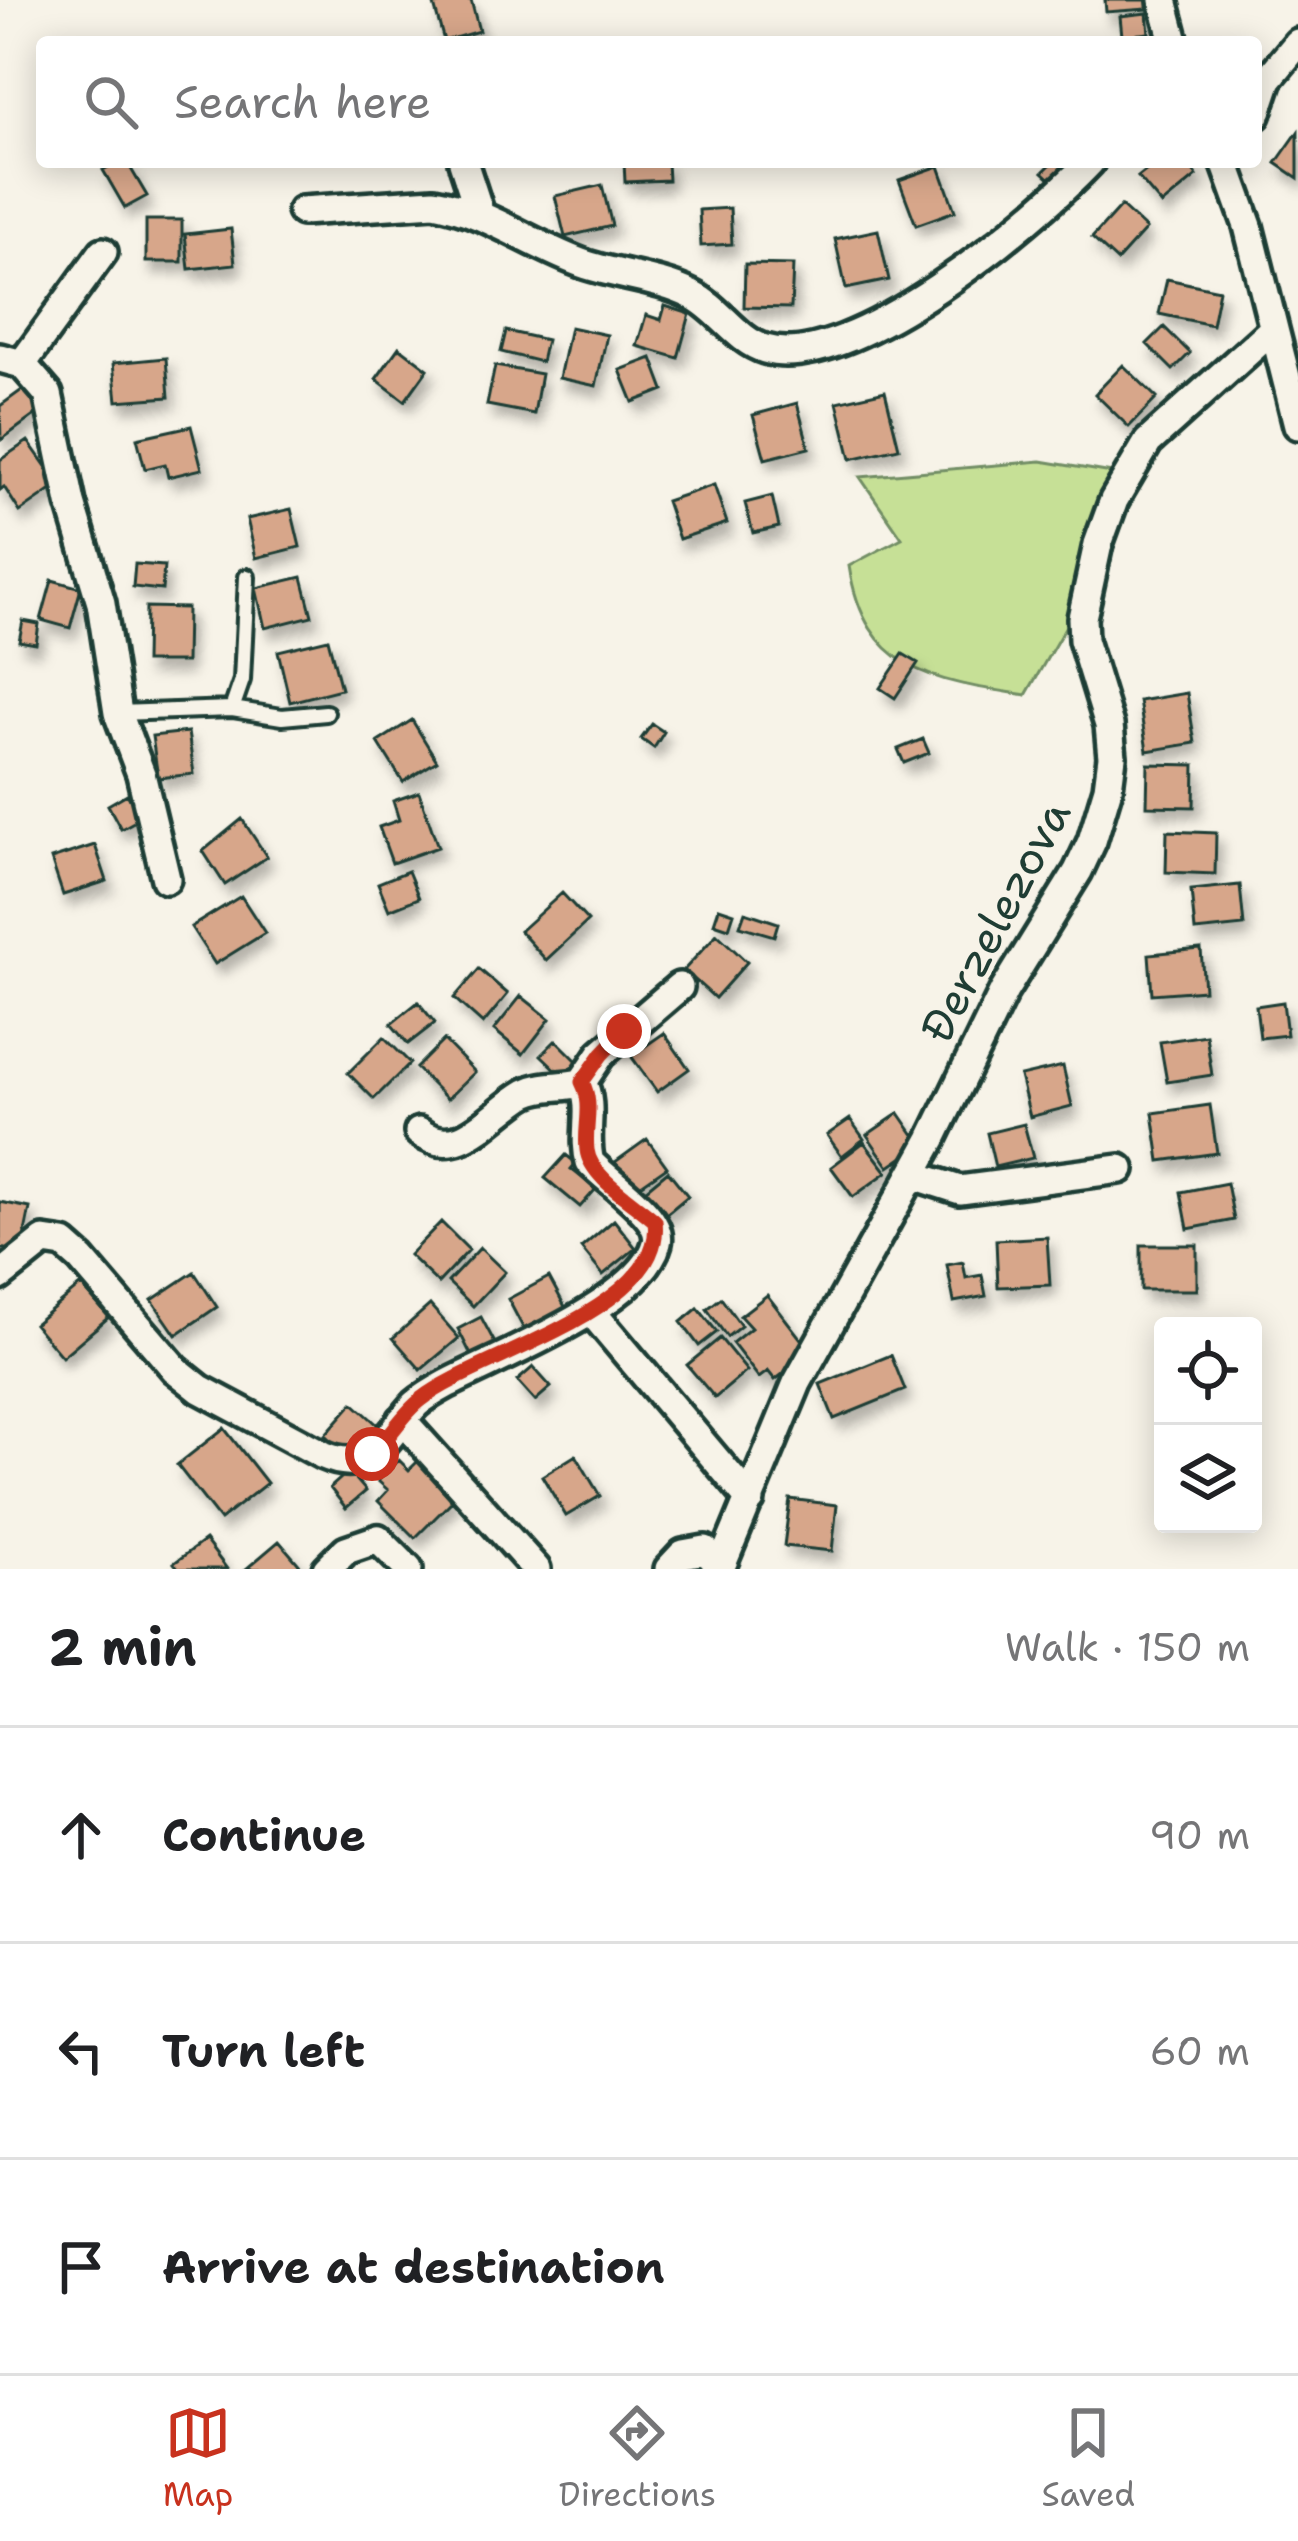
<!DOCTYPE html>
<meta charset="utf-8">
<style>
:root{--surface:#fff;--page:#f6f6f6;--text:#202124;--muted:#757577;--line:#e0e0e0;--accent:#c8321e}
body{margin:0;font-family:"Shantell Sans",sans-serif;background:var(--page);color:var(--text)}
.controls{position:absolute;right:36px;bottom:36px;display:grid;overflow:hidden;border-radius:12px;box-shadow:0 6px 30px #0003}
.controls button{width:108px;height:108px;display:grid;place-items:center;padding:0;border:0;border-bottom:3px solid var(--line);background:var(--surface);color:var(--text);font:60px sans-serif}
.stop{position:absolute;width:36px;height:36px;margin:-27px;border:9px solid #c8321e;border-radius:50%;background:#fff}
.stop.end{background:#c8321e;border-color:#fff;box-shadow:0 3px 12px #0008}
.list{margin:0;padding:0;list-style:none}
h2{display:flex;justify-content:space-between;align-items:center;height:156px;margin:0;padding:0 48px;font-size:51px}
h2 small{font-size:39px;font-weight:400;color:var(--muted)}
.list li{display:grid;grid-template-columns:78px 1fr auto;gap:36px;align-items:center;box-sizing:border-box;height:216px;padding:0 48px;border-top:3px solid var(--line)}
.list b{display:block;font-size:45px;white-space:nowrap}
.list em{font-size:39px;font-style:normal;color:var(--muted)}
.icon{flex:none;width:66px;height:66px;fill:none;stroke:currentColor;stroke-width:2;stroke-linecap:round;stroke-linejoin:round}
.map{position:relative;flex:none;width:1298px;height:1569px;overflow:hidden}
.search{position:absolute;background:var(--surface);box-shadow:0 6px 30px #0003;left:36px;right:36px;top:36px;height:132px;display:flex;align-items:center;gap:30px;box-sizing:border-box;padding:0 42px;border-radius:12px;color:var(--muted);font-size:45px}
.sheet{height:804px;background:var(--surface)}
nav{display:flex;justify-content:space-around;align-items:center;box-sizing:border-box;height:168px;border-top:3px solid var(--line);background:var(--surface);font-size:33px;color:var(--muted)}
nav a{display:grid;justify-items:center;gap:6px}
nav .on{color:var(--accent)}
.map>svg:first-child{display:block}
.green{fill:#c6e096;stroke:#728e65;stroke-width:3}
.building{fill:#d7a68a;stroke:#1f3d34;stroke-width:3;filter:url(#shadow)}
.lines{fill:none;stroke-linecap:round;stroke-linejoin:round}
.lane-casing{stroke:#1f3d34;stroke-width:22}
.street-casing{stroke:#1f3d34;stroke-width:36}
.lane{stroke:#f7f3e8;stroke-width:14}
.street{stroke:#f7f3e8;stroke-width:27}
.route{stroke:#c8321e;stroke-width:15}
.labels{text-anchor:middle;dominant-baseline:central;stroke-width:9;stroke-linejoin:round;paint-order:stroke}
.street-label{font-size:45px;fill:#1f3d34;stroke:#f7f3e8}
</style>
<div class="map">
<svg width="1298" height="1569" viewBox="0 0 1298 1569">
<defs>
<filter id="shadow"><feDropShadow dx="5.5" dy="10" stdDeviation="6" flood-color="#0004"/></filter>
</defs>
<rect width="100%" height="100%" fill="#f7f3e8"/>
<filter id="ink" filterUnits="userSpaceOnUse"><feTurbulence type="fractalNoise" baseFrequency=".00833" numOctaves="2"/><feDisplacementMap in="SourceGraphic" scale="24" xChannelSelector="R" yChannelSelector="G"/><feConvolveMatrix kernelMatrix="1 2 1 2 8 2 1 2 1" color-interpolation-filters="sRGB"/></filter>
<g filter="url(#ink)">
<path class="green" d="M 1041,461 L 1118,474 L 1071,617 L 1026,695 C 934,681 866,673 849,566 L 902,538 L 860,477 Z"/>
<path class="building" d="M 453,0 L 471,0 L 479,31 L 444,41 L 434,5 Z
M 1105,0 L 1147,0 L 1147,9 L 1106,12 Z
M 1147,13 L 1149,33 L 1122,36 L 1120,16 Z
M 1298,132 L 1298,178 L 1276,163 Z
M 118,162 L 127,162 L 147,196 L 125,208 L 103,170 Z
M 624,162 L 667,162 L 668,180 L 625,182 Z
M 1053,162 L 1069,162 L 1073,166 L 1056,184 L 1043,172 Z
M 1157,162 L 1186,162 L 1197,176 L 1162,205 L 1138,177 Z
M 939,166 L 955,211 L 916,225 L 899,180 Z
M 602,185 L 612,226 L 565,237 L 555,196 Z
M 1121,206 L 1146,229 L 1117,261 L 1092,238 Z
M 730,208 L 732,244 L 701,246 L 699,210 Z
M 146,220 L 182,220 L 182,262 L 146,262 Z
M 231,229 L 235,264 L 189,269 L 185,234 Z
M 878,230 L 889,280 L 846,289 L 835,239 Z
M 745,264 L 793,265 L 791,308 L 744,307 Z
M 1167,279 L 1219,290 L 1212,325 L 1159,314 Z
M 665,306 L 690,314 L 678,358 L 637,346 L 646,315 L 661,320 Z
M 570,327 L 607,335 L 596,386 L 559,378 Z
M 1164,327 L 1190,353 L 1173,370 L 1147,344 Z
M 506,331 L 546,340 L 541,362 L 501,352 Z
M 399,347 L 428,369 L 405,401 L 376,379 Z
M 166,358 L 169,397 L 117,401 L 113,363 Z
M 652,358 L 664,390 L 633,402 L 620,370 Z
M 1123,365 L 1157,398 L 1129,427 L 1095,394 Z
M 495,366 L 541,374 L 534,414 L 487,405 Z
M 26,387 L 42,410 L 1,440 L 0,406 Z
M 885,391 L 899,448 L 851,459 L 837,402 Z
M 797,403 L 809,448 L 765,459 L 753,415 Z
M 191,426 L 202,469 L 168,477 L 165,464 L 145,469 L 137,438 Z
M 28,441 L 59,485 L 20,512 L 4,487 L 0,490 L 0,460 Z
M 714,485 L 727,523 L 679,539 L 666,501 Z
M 772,496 L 779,527 L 753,533 L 745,503 Z
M 291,509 L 300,547 L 256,558 L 247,519 Z
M 135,564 L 164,566 L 162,590 L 133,587 Z
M 302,577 L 312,616 L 265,628 L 256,588 Z
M 52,580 L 81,588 L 70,628 L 41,620 Z
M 146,607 L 187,608 L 186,662 L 145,662 Z
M 23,621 L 39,624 L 36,644 L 19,641 Z
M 328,639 L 341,689 L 290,702 L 278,651 Z
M 903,654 L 918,663 L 895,698 L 880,688 Z
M 1187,693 L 1195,743 L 1147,751 L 1139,701 Z
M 412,720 L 437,761 L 403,782 L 378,742 Z
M 652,724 L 664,732 L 654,748 L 641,739 Z
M 188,732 L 194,774 L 158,778 L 152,736 Z
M 923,739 L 929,753 L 904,763 L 898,749 Z
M 1148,764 L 1195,765 L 1194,807 L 1147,806 Z
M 419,792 L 438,847 L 392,863 L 379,827 L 399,820 L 393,801 Z
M 127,794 L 141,818 L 121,829 L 108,805 Z
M 242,819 L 267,857 L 225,885 L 203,851 Z
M 1167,831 L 1216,833 L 1215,874 L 1166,872 Z
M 95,845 L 107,881 L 63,895 L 51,859 Z
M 408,871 L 419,898 L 389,910 L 378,883 Z
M 1240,885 L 1244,926 L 1195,931 L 1191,890 Z
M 562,893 L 588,921 L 546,960 L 520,931 Z
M 241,896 L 265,933 L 215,964 L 191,927 Z
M 719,908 L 734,913 L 729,928 L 714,923 Z
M 745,912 L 778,923 L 774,936 L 740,926 Z
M 717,934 L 747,962 L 715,998 L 684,970 Z
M 1201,949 L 1204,990 L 1152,994 L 1149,954 Z
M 479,969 L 508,994 L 483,1024 L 454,998 Z
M 521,996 L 550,1019 L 523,1054 L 494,1030 Z
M 418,1002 L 435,1023 L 408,1044 L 391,1024 Z
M 1283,1002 L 1287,1035 L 1260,1038 L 1256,1006 Z
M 664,1033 L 689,1069 L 657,1092 L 631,1056 Z
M 1206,1035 L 1212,1075 L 1167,1082 L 1160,1042 Z
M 384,1037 L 410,1063 L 374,1099 L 348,1073 Z
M 444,1040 L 475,1072 L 447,1099 L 416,1068 Z
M 556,1040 L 581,1065 L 566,1079 L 541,1055 Z
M 1063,1066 L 1072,1106 L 1030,1117 L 1020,1076 Z
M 1210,1105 L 1217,1153 L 1160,1161 L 1153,1113 Z
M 899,1113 L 921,1145 L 889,1167 L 867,1135 Z
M 850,1119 L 864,1139 L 842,1156 L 827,1135 Z
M 1024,1124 L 1033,1158 L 995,1167 L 987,1133 Z
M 647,1139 L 667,1167 L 634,1190 L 615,1162 Z
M 864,1142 L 887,1172 L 853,1197 L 831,1167 Z
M 566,1155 L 576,1163 L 571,1169 L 596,1189 L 580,1207 L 545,1178 Z
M 668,1171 L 688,1196 L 665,1215 L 645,1190 Z
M 1227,1183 L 1234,1220 L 1188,1229 L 1181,1192 Z
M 0,1202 L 30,1208 L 21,1252 L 0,1248 Z
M 614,1220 L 636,1248 L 603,1275 L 581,1248 Z
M 441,1222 L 469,1250 L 438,1283 L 409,1255 Z
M 1047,1237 L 1050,1285 L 998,1287 L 996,1240 Z
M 1141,1245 L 1197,1245 L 1197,1290 L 1141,1290 Z
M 480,1248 L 505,1272 L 473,1306 L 448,1282 Z
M 963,1262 L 966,1278 L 982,1275 L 986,1296 L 954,1302 L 947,1265 Z
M 194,1272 L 217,1307 L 176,1335 L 152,1300 Z
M 549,1277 L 570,1316 L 529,1339 L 508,1299 Z
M 81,1285 L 109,1317 L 62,1357 L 34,1324 Z
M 767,1295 L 811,1352 L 775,1380 L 768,1371 L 759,1378 L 732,1343 L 751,1328 L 740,1316 Z
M 721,1298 L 741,1326 L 727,1337 L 707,1309 Z
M 430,1305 L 459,1338 L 421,1370 L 393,1338 Z
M 698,1308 L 717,1332 L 699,1346 L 681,1322 Z
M 481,1317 L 496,1345 L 472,1357 L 458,1329 Z
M 720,1338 L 747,1371 L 715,1398 L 687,1365 Z
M 891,1355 L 905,1390 L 834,1419 L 820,1384 Z
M 533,1367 L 551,1387 L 535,1401 L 517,1381 Z
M 353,1403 L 379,1426 L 350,1458 L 325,1435 Z
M 224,1428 L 267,1483 L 220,1520 L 177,1465 Z
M 576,1455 L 600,1496 L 566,1516 L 542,1476 Z
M 399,1460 L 409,1470 L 418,1461 L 455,1498 L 415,1538 L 378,1501 L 388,1490 L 378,1481 Z
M 349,1471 L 366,1491 L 346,1508 L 330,1488 Z
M 790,1499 L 837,1505 L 832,1551 L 784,1546 Z
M 205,1540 L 227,1569 L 179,1569 L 174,1563 Z
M 279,1541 L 303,1569 L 246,1569 Z"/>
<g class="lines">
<g class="lane-casing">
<path id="lane" d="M 232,709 L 242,680 L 247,577
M 118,713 L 232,709 L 282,717 L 326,713"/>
</g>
<g class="street-casing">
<path id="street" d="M 1163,0 L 1174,42
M 1256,115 L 1268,79 L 1298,43
M 463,162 L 480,214
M 1225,162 L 1248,226 L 1298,425
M 302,211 L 434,202 C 490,212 534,247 587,265 C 621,276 660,279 692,295 C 720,309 736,340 765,349 C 850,375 1033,222 1090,162
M 0,358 L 22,364 L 48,394 L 71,503 L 101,603 L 118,713 L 141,774 L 166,879
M 22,364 L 103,252
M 419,1132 C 460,1162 491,1113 526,1093 C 545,1083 563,1089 582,1082 L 601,1054 L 679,987
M 913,1175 L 960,1190 L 1120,1169
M 0,1276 L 44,1241 L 64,1244 L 81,1259 L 175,1369 L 200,1389 L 323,1455 C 373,1477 386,1436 416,1404 C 425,1396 436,1390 447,1384 C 498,1357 642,1302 657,1243 C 664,1216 607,1182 590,1162 C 582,1135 595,1107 582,1082
M 591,1311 L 750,1500
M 402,1420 L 536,1569
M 327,1569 L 346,1550 L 378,1539 L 408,1569
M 669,1569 L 683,1554 L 705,1550 L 719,1564
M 720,1569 L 797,1383 L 932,1139 L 1004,991 L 1078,871 L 1092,841 L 1108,788 L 1112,757 L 1109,725 L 1083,640 L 1082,618 L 1098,544 L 1114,500 L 1148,442 L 1273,329"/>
</g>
<use href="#lane" class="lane"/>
<use href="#street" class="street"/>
</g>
</g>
<g class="lines" filter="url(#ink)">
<path class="route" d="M 372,1454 C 390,1438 402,1414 422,1399 C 478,1355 667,1309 655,1221 C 636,1203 590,1178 587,1150 C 584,1126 594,1105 582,1082 L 602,1054 L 624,1031"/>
</g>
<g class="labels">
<g class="street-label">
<text transform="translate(995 921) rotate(-62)">Đerzelezova</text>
</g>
</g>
</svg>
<div class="controls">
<button><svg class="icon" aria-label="locate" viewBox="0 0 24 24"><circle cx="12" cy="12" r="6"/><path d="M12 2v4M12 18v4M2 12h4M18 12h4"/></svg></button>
<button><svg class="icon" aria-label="layers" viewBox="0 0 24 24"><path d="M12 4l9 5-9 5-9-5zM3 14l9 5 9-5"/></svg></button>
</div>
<div class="stop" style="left:372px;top:1454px"></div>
<div class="stop end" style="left:624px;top:1031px"></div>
<div class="search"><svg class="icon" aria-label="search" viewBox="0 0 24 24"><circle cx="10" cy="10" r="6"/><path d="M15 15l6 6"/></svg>Search here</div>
</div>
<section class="sheet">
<h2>2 min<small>Walk · 150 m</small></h2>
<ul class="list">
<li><svg class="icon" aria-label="ahead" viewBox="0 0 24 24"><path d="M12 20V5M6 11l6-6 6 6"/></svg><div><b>Continue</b></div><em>90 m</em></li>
<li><svg class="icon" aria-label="left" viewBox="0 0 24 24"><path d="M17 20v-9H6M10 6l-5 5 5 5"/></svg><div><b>Turn left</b></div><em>60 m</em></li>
<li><svg class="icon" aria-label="arrive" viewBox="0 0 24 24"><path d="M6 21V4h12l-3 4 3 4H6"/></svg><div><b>Arrive at destination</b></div></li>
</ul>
</section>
<nav>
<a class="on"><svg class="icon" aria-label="map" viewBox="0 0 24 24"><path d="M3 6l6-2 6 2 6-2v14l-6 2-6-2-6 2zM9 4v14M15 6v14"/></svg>Map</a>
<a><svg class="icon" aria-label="directions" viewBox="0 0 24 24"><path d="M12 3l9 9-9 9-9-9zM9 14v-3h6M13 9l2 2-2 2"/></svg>Directions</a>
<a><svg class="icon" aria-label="saved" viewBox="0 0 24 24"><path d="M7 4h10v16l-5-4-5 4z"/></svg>Saved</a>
</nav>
